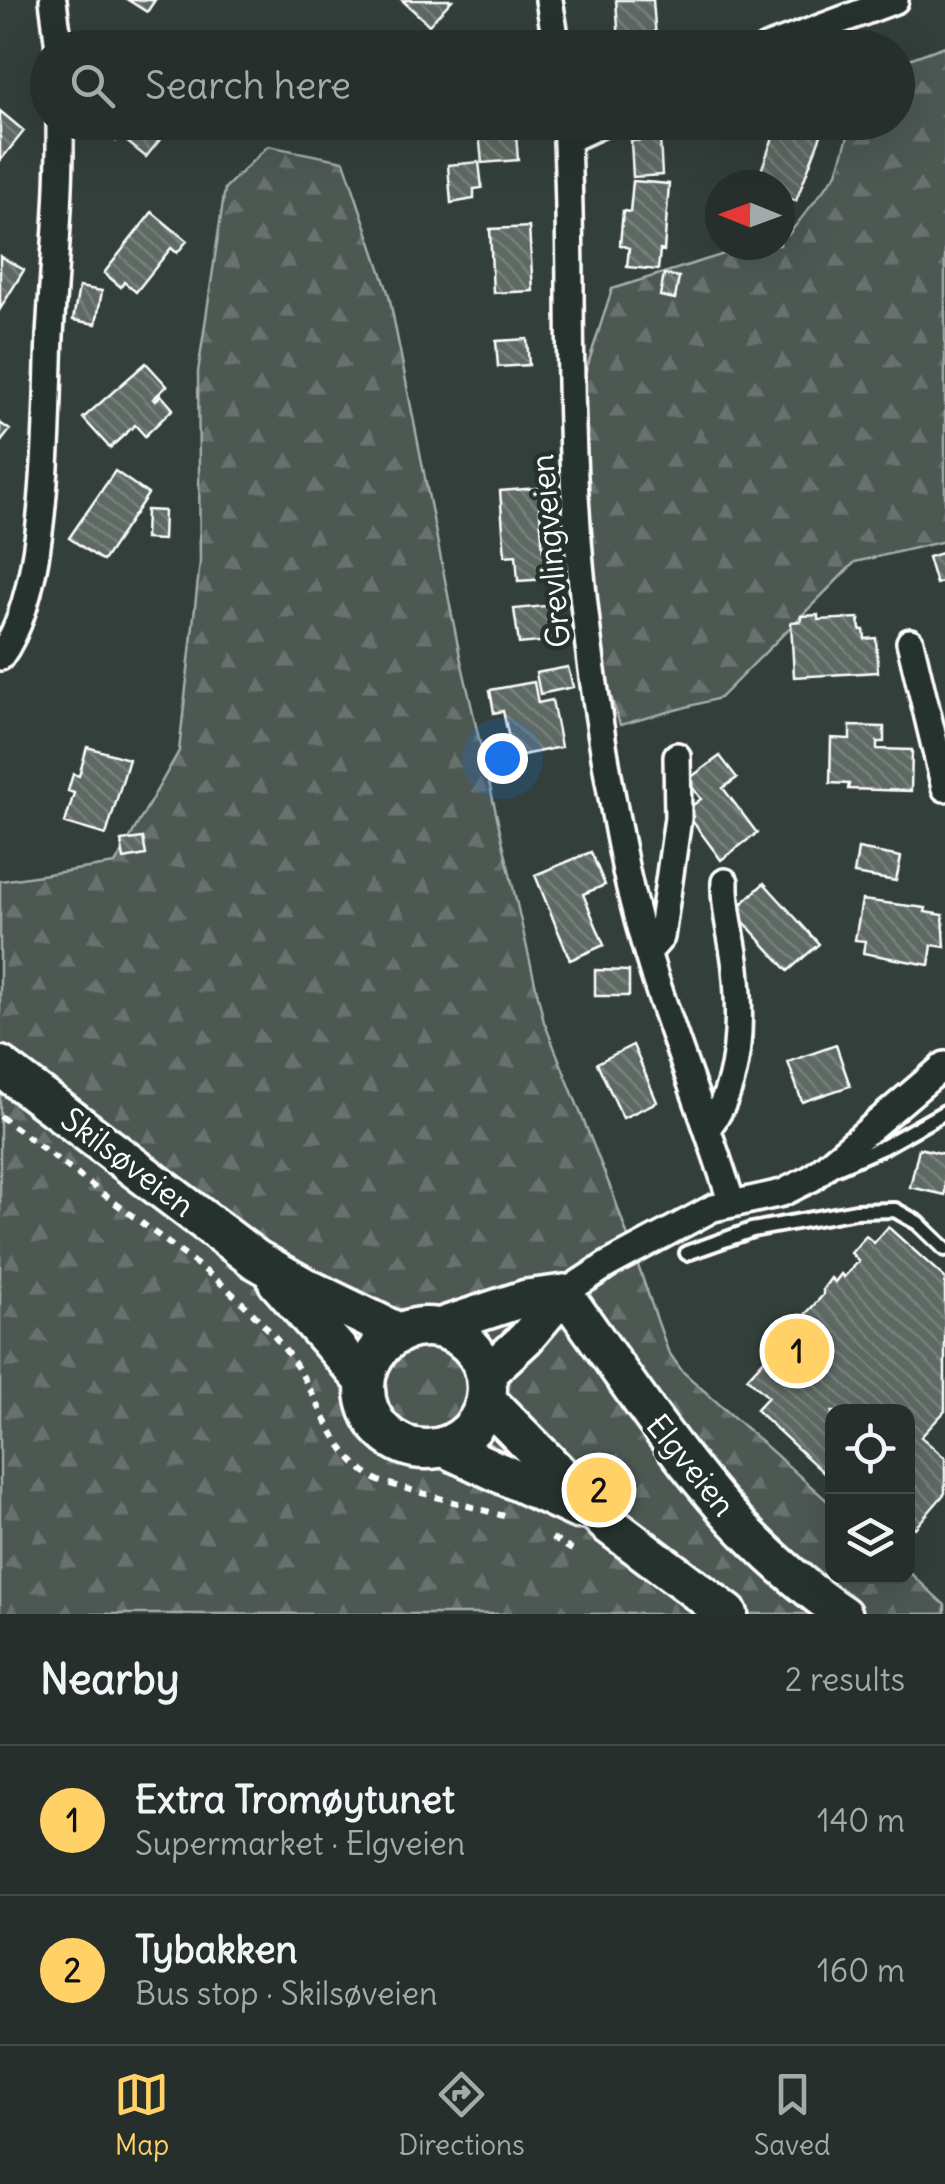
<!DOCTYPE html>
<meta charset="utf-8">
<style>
:root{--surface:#262f2c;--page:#323b38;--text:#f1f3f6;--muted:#a4a9a9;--line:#424a48;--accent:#ffd166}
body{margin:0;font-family:Delius,sans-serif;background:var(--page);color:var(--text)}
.controls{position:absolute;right:30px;bottom:30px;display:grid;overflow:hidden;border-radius:20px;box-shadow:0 10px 40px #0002}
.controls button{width:90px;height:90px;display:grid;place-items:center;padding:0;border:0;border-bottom:2px solid var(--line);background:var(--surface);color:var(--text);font:50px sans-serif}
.compass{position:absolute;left:705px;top:170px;width:90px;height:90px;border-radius:50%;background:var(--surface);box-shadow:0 10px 40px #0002;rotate:271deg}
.you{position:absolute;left:502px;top:758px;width:35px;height:35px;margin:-25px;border:8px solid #fff;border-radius:50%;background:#1a73e8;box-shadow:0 0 0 15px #1a73e833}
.badge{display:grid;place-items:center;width:65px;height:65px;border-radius:50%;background:var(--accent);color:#111;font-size:32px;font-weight:700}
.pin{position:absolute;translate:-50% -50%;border:5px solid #fff;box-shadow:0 2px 10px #0006}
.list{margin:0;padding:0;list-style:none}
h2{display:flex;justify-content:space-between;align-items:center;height:130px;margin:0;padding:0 40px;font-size:42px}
h2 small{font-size:32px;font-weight:400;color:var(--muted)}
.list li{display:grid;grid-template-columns:65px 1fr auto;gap:30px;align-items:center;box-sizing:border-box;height:150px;padding:0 40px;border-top:2px solid var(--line)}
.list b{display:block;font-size:38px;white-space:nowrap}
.list p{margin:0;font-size:32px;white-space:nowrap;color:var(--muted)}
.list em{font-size:32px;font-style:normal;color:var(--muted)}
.icon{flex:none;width:55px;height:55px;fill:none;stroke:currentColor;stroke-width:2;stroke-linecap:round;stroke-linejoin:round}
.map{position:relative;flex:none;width:945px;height:1614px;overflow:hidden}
.search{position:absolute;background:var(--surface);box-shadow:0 10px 40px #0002;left:30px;right:30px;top:30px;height:110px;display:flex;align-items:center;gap:25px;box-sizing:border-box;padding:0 35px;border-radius:55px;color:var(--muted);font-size:38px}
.sheet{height:430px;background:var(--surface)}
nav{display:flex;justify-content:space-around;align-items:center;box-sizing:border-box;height:140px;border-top:2px solid var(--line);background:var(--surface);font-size:28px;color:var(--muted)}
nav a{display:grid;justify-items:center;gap:5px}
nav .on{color:var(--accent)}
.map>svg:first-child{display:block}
.forest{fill:url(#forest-firs);stroke:#a6aca9;stroke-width:2.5}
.building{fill:url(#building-back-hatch);stroke:#fff;stroke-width:2.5}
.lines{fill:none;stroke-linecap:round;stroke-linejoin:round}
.service-casing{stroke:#fff;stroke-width:20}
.minor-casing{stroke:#fff;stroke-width:32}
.secondary-casing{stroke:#fff;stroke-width:42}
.primary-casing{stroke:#fff;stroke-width:45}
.path{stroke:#fff;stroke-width:6;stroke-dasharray:8 8;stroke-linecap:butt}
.service{stroke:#26332d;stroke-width:12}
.minor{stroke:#26332d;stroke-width:25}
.secondary{stroke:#26332d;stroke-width:35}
.primary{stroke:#26332d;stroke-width:38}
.labels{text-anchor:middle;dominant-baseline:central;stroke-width:9;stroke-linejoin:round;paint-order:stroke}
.street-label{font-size:32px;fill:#fff;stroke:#26332d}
</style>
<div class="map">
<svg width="945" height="1614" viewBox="0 0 945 1614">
<defs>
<pattern id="forest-firs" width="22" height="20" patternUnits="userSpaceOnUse" patternTransform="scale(2.5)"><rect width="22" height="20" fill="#4d5853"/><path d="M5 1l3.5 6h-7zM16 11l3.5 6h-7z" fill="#68716d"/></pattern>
<pattern id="building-back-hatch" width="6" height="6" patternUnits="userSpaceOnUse" patternTransform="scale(2.5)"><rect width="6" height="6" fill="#5f6964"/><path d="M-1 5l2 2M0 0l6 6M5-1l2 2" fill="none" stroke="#77807b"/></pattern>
</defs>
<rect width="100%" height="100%" fill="#333f3a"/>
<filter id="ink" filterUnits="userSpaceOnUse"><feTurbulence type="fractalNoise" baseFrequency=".01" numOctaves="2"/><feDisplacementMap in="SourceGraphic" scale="20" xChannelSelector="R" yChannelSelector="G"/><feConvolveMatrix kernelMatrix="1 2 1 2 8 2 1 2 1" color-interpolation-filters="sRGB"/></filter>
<g filter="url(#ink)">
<path class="forest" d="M 945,46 L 945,541 L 855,562 L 720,698 L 620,725 L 579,596 L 573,411 L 612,289 L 753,245 L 780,245 L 780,237 L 789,234 L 837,173 L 852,123 L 898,122 L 898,63 Z
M 268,146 L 344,161 L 389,295 L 460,656 L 544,1022 L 613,1194 L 668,1351 L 682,1371 L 832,1505 L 832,1576 L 908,1576 L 908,1571 L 945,1605 L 945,1614 L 0,1614 L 0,881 L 115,864 L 179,751 L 200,562 L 198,372 L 225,188 Z"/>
<path class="building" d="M 128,0 L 155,0 L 147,12 Z
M 402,0 L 452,0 L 429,25 Z
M 616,0 L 653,0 L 656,39 L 619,41 Z
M 0,111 L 24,131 L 0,161 Z
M 91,122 L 174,122 L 146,157 L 120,136 L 116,141 Z
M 478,122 L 515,122 L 518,160 L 482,163 Z
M 787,122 L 826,122 L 796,201 L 780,195 L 780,185 L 756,185 L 777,126 L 785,129 Z
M 660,139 L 662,175 L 633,177 L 631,141 Z
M 479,162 L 482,188 L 474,189 L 474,199 L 451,203 L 448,165 Z
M 633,181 L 669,184 L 664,251 L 660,250 L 658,270 L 627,267 L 629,248 L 620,245 L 623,211 L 630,212 Z
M 152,212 L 187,241 L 177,253 L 171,248 L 136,292 L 124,282 L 121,287 L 104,273 Z
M 529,227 L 533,291 L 493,293 L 490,229 Z
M 0,256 L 24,270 L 0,309 Z
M 664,274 L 679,277 L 675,299 L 660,296 Z
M 79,287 L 102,291 L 96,324 L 73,320 Z
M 527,339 L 529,365 L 498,367 L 496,341 Z
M 146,363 L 167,386 L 153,399 L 155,401 L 161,395 L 173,409 L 145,436 L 135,425 L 110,448 L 83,418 Z
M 0,423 L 10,430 L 0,443 Z
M 115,471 L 148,494 L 103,561 L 69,538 Z
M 538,488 L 543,551 L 547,551 L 549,579 L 518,581 L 516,555 L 505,556 L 500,491 Z
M 146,510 L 164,511 L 163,540 L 145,539 Z
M 945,552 L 945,581 L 936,584 L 928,557 Z
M 555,605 L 560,640 L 519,644 L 514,609 Z
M 818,615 L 818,620 L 859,618 L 860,630 L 864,630 L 865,639 L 876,638 L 878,672 L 794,677 L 791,622 L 801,621 L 801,616 Z
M 568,667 L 573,687 L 540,694 L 536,673 Z
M 534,682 L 538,703 L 552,700 L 561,747 L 513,757 L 503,711 L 494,713 L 490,690 Z
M 850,726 L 884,727 L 884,742 L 877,742 L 877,749 L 912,750 L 911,791 L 848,789 L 849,784 L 830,783 L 831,738 L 850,739 Z
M 87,747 L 129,759 L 106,835 L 65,823 L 74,793 L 68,791 L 73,774 L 79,776 Z
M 720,756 L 737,778 L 723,788 L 757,833 L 721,860 L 685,811 L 701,799 L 687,780 Z
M 143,838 L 146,855 L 124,859 L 121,841 Z
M 858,849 L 901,857 L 896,881 L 854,874 Z
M 591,852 L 605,885 L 583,894 L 604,945 L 570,960 L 535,875 Z
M 764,883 L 819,944 L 788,971 L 734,911 Z
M 862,900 L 926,908 L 925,912 L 943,915 L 945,947 L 932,945 L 929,965 L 863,953 L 865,941 L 855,940 Z
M 595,970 L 629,971 L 629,996 L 595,996 Z
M 633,1045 L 657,1102 L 623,1118 L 597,1063 Z
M 836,1045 L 850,1086 L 802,1102 L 788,1062 Z
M 919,1148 L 945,1154 L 945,1195 L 910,1187 Z
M 888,1227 L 945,1278 L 945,1411 L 921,1437 L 945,1458 L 945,1493 L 915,1528 L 908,1522 L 908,1412 L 832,1412 L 832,1476 L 827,1476 L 756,1410 L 768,1397 L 747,1378 L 823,1295 L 823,1289 L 831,1278 L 835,1282 L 841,1274 L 844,1277 L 859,1261 L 851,1253 L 866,1236 L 874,1243 Z"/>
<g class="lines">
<g class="service-casing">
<path id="service" d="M 837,1167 L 883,1147 L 945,1112
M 687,1253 L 752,1230 L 856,1211 L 895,1210 L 918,1223 L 945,1249"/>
</g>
<g class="minor-casing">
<path id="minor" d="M 53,0 L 59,48
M 549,0 L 557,48
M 766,48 L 895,0
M 567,140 L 606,122
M 910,642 L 945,788
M 0,657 C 50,591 46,419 50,336 C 54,264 61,194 60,122
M 648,952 L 661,937 L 678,818 L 677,756
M 708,1127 C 742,1086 741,1018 736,968 C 733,938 724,911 725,882
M 732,1204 L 782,1193 L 812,1178 L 945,1065
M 564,1293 L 607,1265 L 713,1208 L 732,1204 C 698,1093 650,984 626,871 C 601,747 582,620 575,495 C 567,371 573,246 566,122"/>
</g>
<g class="secondary-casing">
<path id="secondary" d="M 564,1293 C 649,1410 720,1532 843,1614
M 438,1327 L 526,1298 L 564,1293 L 526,1338 L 487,1374"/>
</g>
<g class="primary-casing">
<path id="primary" d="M 0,1066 L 255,1259 L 304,1287 L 399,1333
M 278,1282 L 365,1381
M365 1388a61 61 0 1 1 122 0a61 61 0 1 1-122 0Z
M 487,1401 L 607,1523 L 728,1614
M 444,1447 L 578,1509"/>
</g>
<path class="path" d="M 0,1116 L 216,1279 C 247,1306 277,1335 299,1370 C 324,1410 335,1457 379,1481 L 504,1516
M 552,1538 L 572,1550"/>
<use href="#service" class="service"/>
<use href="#minor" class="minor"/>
<use href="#secondary" class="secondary"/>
<use href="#primary" class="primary"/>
</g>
</g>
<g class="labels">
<g class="street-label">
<text transform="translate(550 551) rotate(-95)">Grevlingveien</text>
<text transform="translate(128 1162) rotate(37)">Skilsøveien</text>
<text transform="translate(691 1465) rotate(51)">Elgveien</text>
</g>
</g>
</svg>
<div class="controls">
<button><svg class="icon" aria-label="locate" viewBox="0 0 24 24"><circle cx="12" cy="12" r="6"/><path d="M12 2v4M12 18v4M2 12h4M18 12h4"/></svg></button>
<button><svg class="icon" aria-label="layers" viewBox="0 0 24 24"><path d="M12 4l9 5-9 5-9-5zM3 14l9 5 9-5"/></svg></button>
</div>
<svg class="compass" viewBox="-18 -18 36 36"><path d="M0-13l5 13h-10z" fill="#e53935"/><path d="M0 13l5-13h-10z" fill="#a4a9a9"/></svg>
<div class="you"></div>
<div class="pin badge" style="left:797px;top:1351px">1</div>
<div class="pin badge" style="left:599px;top:1490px">2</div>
<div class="search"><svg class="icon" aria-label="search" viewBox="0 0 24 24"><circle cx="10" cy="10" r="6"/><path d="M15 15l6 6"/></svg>Search here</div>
</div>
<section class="sheet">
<h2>Nearby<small>2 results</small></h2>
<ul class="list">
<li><span class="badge">1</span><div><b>Extra Tromøytunet</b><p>Supermarket · Elgveien</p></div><em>140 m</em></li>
<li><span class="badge">2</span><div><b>Tybakken</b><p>Bus stop · Skilsøveien</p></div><em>160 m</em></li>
</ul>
</section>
<nav>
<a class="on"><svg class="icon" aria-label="map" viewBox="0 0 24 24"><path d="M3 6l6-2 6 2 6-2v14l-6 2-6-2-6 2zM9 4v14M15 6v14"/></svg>Map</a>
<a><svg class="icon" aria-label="directions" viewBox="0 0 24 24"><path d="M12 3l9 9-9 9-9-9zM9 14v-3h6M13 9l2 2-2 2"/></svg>Directions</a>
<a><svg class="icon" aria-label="saved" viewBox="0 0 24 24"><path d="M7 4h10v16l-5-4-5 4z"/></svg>Saved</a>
</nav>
